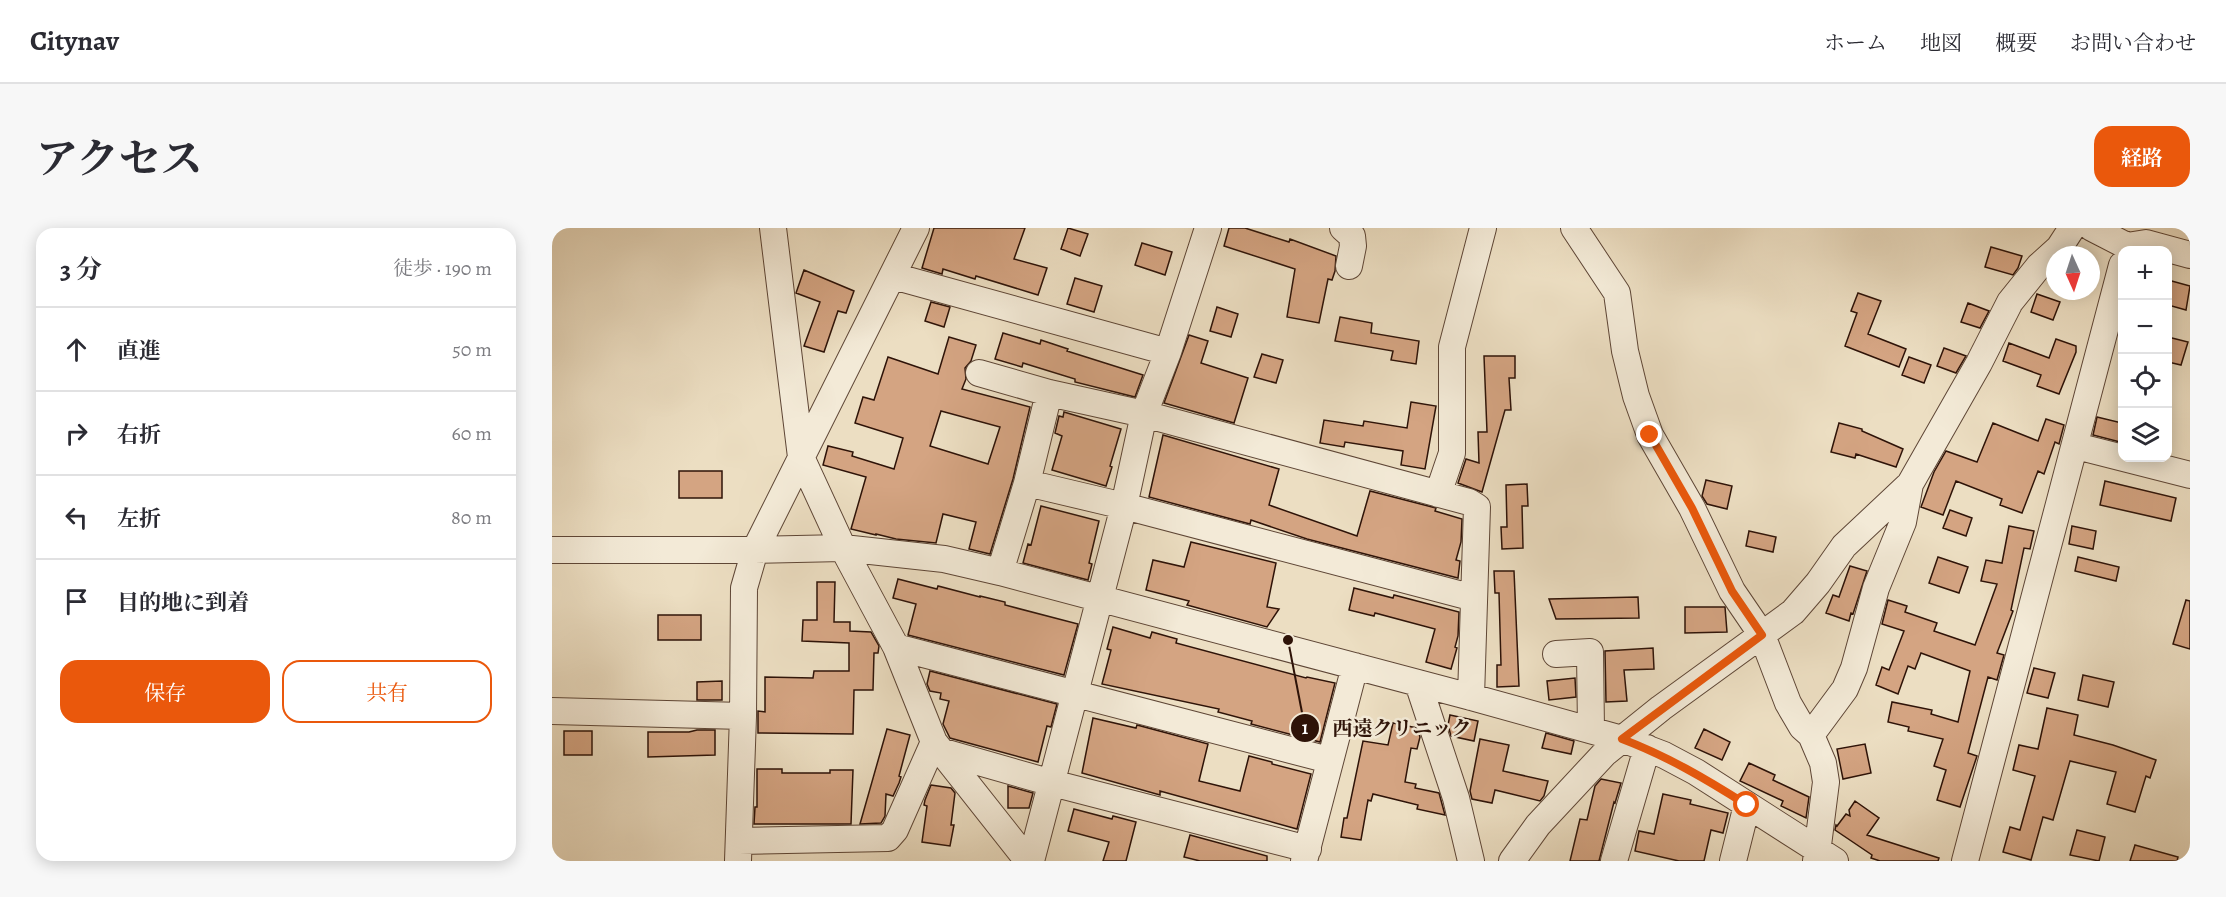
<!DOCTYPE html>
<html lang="ja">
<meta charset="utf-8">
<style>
:root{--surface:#fff;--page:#f7f7f7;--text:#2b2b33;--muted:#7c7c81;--line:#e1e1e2;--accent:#ea580c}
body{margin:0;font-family:Alegreya,"Noto Serif JP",serif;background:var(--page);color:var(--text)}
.controls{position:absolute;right:18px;top:18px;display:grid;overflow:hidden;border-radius:12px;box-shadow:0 3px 15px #0003}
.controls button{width:54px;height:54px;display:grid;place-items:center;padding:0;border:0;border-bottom:2px solid var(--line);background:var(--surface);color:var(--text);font:30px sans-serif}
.compass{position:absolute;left:1494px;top:18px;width:54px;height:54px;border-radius:50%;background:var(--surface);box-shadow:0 3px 15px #0003;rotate:177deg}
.stop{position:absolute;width:18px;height:18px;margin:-14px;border:4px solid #ea580c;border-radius:50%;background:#fff}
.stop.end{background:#ea580c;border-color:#fff;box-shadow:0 2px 6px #0008}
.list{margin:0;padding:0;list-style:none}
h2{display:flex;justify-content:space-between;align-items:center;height:78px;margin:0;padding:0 24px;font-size:26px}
h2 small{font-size:20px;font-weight:400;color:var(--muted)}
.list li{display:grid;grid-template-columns:39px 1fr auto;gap:18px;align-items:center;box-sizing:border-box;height:84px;padding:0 24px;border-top:2px solid var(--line)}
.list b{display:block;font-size:22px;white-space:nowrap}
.list em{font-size:20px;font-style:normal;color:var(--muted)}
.actions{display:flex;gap:12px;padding:18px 24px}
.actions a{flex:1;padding:14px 0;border:2px solid var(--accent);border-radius:18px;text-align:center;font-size:21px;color:var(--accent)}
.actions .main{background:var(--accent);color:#fff}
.icon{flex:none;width:33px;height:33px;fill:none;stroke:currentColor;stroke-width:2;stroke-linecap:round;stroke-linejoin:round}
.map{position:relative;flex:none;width:1638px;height:633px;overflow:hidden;border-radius:18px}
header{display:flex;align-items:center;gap:36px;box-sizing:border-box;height:84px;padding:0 30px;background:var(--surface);border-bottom:2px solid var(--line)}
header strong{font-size:28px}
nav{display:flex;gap:33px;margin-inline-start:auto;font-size:21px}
.intro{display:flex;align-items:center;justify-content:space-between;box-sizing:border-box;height:144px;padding:0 36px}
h1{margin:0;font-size:42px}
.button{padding:15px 27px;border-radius:18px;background:var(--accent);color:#fff;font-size:21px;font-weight:700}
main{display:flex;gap:36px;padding:0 36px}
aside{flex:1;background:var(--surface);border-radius:18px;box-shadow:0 3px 15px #0003}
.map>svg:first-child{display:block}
.building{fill:#d4a482;stroke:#2e1308;stroke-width:1.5;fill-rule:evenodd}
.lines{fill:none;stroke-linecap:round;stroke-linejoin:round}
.minor-casing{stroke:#5e4636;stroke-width:28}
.minor{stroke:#f3ead7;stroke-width:26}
.route{stroke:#ea580c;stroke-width:8}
.leader{fill:none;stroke:#2e1308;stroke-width:2}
.callout-dot{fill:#2e1308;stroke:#f3ead7;stroke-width:2}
.mark-label{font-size:18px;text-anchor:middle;font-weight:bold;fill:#fff}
.callout-label{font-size:20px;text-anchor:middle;font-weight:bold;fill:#2e1308;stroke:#f3ead7;stroke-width:5;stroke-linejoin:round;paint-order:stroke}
</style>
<header>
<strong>Citynav</strong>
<nav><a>ホーム</a><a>地図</a><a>概要</a><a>お問い合わせ</a></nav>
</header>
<div class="intro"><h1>アクセス</h1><a class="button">経路</a></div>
<main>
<aside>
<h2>3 分<small>徒歩 · 190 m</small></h2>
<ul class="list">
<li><svg class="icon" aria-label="ahead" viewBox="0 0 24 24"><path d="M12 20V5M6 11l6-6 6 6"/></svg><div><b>直進</b></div><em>50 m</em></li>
<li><svg class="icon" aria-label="right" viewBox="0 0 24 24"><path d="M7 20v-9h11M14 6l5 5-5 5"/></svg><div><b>右折</b></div><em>60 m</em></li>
<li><svg class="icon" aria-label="left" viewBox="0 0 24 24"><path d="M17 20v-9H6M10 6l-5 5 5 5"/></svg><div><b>左折</b></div><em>80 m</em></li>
<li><svg class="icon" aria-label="arrive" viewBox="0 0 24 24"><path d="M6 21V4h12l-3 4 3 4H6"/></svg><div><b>目的地に到着</b></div></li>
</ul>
<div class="actions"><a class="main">保存</a><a>共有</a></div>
</aside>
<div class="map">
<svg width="1638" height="633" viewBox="0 0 1638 633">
<rect width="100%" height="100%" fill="#ecdec2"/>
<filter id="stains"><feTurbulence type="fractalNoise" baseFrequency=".00333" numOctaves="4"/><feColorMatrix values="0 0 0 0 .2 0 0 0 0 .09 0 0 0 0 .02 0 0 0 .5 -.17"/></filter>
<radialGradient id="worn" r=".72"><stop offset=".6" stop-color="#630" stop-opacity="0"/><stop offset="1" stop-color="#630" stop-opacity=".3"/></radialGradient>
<path class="building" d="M 382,0 L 473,0 L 462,31 L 495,40 L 486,67 L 424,48 L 423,51 L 391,41 L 390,46 L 370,40 Z
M 516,0 L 536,6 L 528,28 L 509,21 Z
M 677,0 L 693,0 L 737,14 L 738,11 L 784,28 L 783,43 L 780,52 L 776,51 L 767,95 L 735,89 L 743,41 L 672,18 Z
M 590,15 L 620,24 L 613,47 L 583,37 Z
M 1439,19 L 1470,28 L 1466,40 L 1461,47 L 1433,39 Z
M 252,42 L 302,63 L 294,85 L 286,83 L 272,124 L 252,118 L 268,74 L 244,65 Z
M 523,50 L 550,58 L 542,84 L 515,76 Z
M 1616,52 L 1638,58 L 1634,82 L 1616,77 Z
M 1306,65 L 1329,73 L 1316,106 L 1354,121 L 1347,139 L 1293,118 L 1305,85 L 1299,83 Z
M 1485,66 L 1508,74 L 1501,92 L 1479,84 Z
M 379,74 L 398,79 L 392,99 L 373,93 Z
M 1416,75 L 1437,83 L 1428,100 L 1409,94 Z
M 665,79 L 686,86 L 679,109 L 658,103 Z
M 788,89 L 820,95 L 819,105 L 867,113 L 864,136 L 839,132 L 841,123 L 783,113 Z
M 451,105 L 488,116 L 489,112 L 516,121 L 515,123 L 591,147 L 583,169 L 523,154 L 523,151 L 471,135 L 470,139 L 443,131 Z
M 637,107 L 656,113 L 649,135 L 696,150 L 682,195 L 612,175 Z
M 397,109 L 424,117 L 419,133 L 413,140 L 414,151 L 410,161 L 478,179 L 461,251 L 438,326 L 417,321 L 424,294 L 391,286 L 384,315 L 344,311 L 324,306 L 324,307 L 299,301 L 314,249 L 271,237 L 276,218 L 301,224 L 300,228 L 342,241 L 351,210 L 303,195 L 311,169 L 322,172 L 336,129 L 386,146 ZM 389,183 L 448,199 L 436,236 L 378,218 Z
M 1616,109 L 1636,114 L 1629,137 L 1616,134 Z
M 1504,111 L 1524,118 L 1524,124 L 1507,166 L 1485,158 L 1489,147 L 1451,133 L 1457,115 L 1497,130 Z
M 1392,120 L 1414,128 L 1404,145 L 1385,138 Z
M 710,126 L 731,132 L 724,155 L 702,149 Z
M 932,128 L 963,128 L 963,150 L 957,150 L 959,182 L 953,182 L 930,264 L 906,255 L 914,231 L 927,235 L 926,204 L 935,204 Z
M 1357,129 L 1379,137 L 1372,155 L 1350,147 Z
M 859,174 L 884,178 L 873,241 L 849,237 L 851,223 L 793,214 L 792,219 L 768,215 L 772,192 L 811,198 L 812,193 L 855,200 Z
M 512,184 L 569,201 L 558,238 L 560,239 L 554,258 L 500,242 L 510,208 L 503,205 L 507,188 L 511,189 Z
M 1545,189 L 1570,195 L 1568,214 L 1541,207 Z
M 1494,191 L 1512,197 L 1507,216 L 1503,214 L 1492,246 L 1486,243 L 1470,285 L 1448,277 L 1450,271 L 1404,253 L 1391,287 L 1369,279 L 1382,244 L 1394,223 L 1425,234 L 1441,195 L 1486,213 Z
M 1287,195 L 1310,201 L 1310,203 L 1351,221 L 1344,239 L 1304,226 L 1303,230 L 1279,224 Z
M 611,207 L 727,241 L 717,277 L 805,308 L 818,263 L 884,280 L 883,283 L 910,291 L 909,314 L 904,332 L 908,333 L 906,350 L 755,311 L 699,292 L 698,296 L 597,269 Z
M 127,243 L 170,243 L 170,270 L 127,270 Z
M 1154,252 L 1180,258 L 1175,281 L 1155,276 L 1150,268 Z
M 1553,253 L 1624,270 L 1619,293 L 1548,277 Z
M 975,256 L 976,278 L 970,278 L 971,320 L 950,321 L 949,299 L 955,299 L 954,257 Z
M 489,278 L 547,293 L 537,335 L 540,336 L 536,352 L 471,335 L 476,316 L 479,317 Z
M 1398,282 L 1420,290 L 1414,308 L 1391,300 Z
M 1457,298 L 1482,303 L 1478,321 L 1472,320 L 1459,382 L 1461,383 L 1445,425 L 1452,427 L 1445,452 L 1436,449 L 1416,525 L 1425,528 L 1408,579 L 1385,572 L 1394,542 L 1382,538 L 1391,511 L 1356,503 L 1357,499 L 1336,494 L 1340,474 L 1380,482 L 1379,486 L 1406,494 L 1418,443 L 1369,425 L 1363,441 L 1356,438 L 1346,466 L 1324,457 L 1330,439 L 1337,442 L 1352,403 L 1330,396 L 1336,372 L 1355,378 L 1353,384 L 1385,395 L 1382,403 L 1423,417 L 1445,356 L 1429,353 L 1434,332 L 1450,335 Z
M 1520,298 L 1544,303 L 1541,321 L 1517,316 Z
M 1197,303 L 1224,309 L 1221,324 L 1194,318 Z
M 639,314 L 724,335 L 715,379 L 727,381 L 715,399 L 635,377 L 637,373 L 594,362 L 601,332 L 632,339 Z
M 1386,329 L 1416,339 L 1407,365 L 1377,355 Z
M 1526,329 L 1567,339 L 1564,353 L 1523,343 Z
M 1298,338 L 1315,343 L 1301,386 L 1299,385 L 1297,393 L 1274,385 L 1281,367 L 1287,369 Z
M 942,343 L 962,343 L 967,458 L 945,459 L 945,437 L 949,437 L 947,365 L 943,365 Z
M 346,351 L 385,361 L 386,358 L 428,369 L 428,368 L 453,374 L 453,377 L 526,396 L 512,447 L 356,407 L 364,376 L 341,370 Z
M 265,354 L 283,354 L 282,394 L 298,394 L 298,403 L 319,404 L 327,418 L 326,425 L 322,425 L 321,462 L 302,462 L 301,506 L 206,505 L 206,483 L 213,484 L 213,449 L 261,450 L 262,443 L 297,443 L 297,415 L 250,413 L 251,392 L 265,392 Z
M 802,360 L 841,370 L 842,367 L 907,384 L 906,408 L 903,419 L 905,420 L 899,441 L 874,434 L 883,401 L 823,385 L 822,388 L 797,382 Z
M 1086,369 L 1087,390 L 1004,391 L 997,371 Z
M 1634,372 L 1638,373 L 1638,421 L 1621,416 Z
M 1133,379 L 1173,379 L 1175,404 L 1133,405 Z
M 106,387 L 149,387 L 149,412 L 106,412 Z
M 561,399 L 598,410 L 600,404 L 625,411 L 624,415 L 754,450 L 755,449 L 783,455 L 768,514 L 699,496 L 700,493 L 666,484 L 667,481 L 550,456 L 559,422 L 555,421 Z
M 1101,420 L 1102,441 L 1072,442 L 1075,473 L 1054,474 L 1053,423 Z
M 1482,440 L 1503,445 L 1496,470 L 1475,465 Z
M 378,443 L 505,476 L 499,499 L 495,498 L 486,534 L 398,510 L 391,496 L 397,473 L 388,471 L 389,465 L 378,463 L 375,456 Z
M 1531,447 L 1562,454 L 1556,479 L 1526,472 Z
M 1023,450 L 1024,469 L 997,472 L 995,453 Z
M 170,453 L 170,472 L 145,472 L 145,454 Z
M 1495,480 L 1526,487 L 1522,507 L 1561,517 L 1604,532 L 1598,550 L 1594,548 L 1583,584 L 1555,576 L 1564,544 L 1518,533 L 1501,592 L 1491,589 L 1479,632 L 1451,624 L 1458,599 L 1468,602 L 1483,548 L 1461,542 L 1467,517 L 1486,521 Z
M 898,487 L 926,493 L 922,513 L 899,508 L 896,497 Z
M 541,490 L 584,500 L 585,497 L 656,516 L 647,553 L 688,563 L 697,528 L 720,534 L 720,536 L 759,546 L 745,601 L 608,563 L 608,567 L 530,545 Z
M 841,495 L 865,500 L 868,509 L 865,521 L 859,520 L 853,554 L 864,556 L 863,560 L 887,565 L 893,587 L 865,581 L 866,577 L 821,566 L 819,573 L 816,572 L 809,612 L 789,609 L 792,590 L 795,590 L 811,513 L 836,517 Z
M 335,501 L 358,507 L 347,548 L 349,549 L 347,555 L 341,568 L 334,566 L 333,588 L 329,595 L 308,596 Z
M 1152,501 L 1178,514 L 1170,532 L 1143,520 Z
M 145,502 L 163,502 L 163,527 L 96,529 L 96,504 L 137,504 Z
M 12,503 L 40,503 L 40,527 L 12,527 Z
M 994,505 L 1022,513 L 1019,526 L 990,520 Z
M 928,511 L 957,517 L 951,543 L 996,553 L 992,568 L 988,573 L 943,562 L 940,575 L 920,571 L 918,563 Z
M 1313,516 L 1319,545 L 1291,551 L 1285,521 Z
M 1197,535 L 1223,547 L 1221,552 L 1257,569 L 1254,590 L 1229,578 L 1231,573 L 1188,553 Z
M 205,541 L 230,541 L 230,545 L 278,545 L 278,542 L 301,542 L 299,596 L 202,596 L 203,579 L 205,579 Z
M 1049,551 L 1069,555 L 1063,575 L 1062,574 L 1047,633 L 1018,633 L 1028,591 L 1035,592 L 1043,558 Z
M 379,557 L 399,560 L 403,565 L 399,597 L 402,597 L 398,618 L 370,614 L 375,578 L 372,577 L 373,572 Z
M 456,558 L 481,565 L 477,580 L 456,580 Z
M 1111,566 L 1139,572 L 1138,576 L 1176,585 L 1171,605 L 1159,602 L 1152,633 L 1127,633 L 1083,623 L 1087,603 L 1102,606 Z
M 1303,573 L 1327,590 L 1315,607 L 1387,630 L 1386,633 L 1328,633 L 1319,630 L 1320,627 L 1283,602 L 1284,597 L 1285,598 L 1294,586 L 1298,588 L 1297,582 Z
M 522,581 L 560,591 L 561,588 L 584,594 L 574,633 L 551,633 L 557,614 L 516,603 Z
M 1525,602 L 1553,609 L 1547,633 L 1518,627 Z
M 638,607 L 715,628 L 715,633 L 648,633 L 632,629 Z
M 1583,617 L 1626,629 L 1625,633 L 1578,633 Z"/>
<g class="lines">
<g class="minor-casing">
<path id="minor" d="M 221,0 L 249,229 L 291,320 L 344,419 L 382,514 L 476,633
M 791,0 L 800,8 L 801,18 L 797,38
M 1022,0 L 1065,65 L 1073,123 L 1084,168 L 1098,207 L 1140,280 L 1180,363 L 1210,407 L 1236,475 L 1250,499 L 1259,507 L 1271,535 L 1274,554 L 1264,633
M 1540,0 L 1575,18 L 1594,15 L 1638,27
M 341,48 L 616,124
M 427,145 L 497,165 L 592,186 L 917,274 L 925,279 L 919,469
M 1524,218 L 1638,247
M 475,255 L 572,278 L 922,370
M 886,266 L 900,225 L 900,119 L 931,0
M 0,322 L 203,322 L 291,320 L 392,331 L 448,344 L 919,469 L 1070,511 L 1112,527 L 1144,544 L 1283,633
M 448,344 L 475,255 L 497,165
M 344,419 L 777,532
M 1004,426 L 1038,424 L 1039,502
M 866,455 L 904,570 L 919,633
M 0,483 L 191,488
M 1259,507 L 1293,461 L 1302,440 L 1324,360 L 1351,294 L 1358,256
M 388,523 L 500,555 L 756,621
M 187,613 L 336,610 L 343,602 L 382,514
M 186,633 L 191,488 L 192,360 L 203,322 L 364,0
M 479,633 L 572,278 L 592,186 L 616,124 L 656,0
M 752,633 L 803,438
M 960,633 L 986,597 L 1053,525 L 1109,480 L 1241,384 L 1266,355 L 1292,318 L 1358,256 L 1427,135 L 1458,74 L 1487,38 L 1507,20 L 1520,0
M 1062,633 L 1095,520
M 1181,633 L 1195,577
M 1413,633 L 1570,37"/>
</g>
<use href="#minor" class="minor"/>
</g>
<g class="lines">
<path class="route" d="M 1098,207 L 1140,280 L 1180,363 L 1210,407 L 1070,511 C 1115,528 1154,551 1195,577"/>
</g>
<path class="leader" d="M736 412L753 500"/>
<g class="callout-dot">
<circle cx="736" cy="412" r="6"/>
<circle cx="753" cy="500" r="15"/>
</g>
<g class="mark-label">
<text x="753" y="506">1</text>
</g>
<g class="callout-label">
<text x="850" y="507">西遠クリニック</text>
</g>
<rect width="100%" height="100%" filter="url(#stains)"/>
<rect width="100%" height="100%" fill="url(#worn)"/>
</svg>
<div class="controls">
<button>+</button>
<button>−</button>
<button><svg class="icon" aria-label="locate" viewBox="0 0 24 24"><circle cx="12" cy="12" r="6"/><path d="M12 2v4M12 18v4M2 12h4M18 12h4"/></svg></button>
<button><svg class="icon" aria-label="layers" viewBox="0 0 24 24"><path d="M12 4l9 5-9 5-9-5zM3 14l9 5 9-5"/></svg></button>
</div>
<svg class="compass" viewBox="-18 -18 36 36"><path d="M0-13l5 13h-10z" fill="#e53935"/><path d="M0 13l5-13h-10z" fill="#7c7c81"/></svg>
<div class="stop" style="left:1195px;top:577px"></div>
<div class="stop end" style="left:1098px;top:207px"></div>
</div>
</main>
